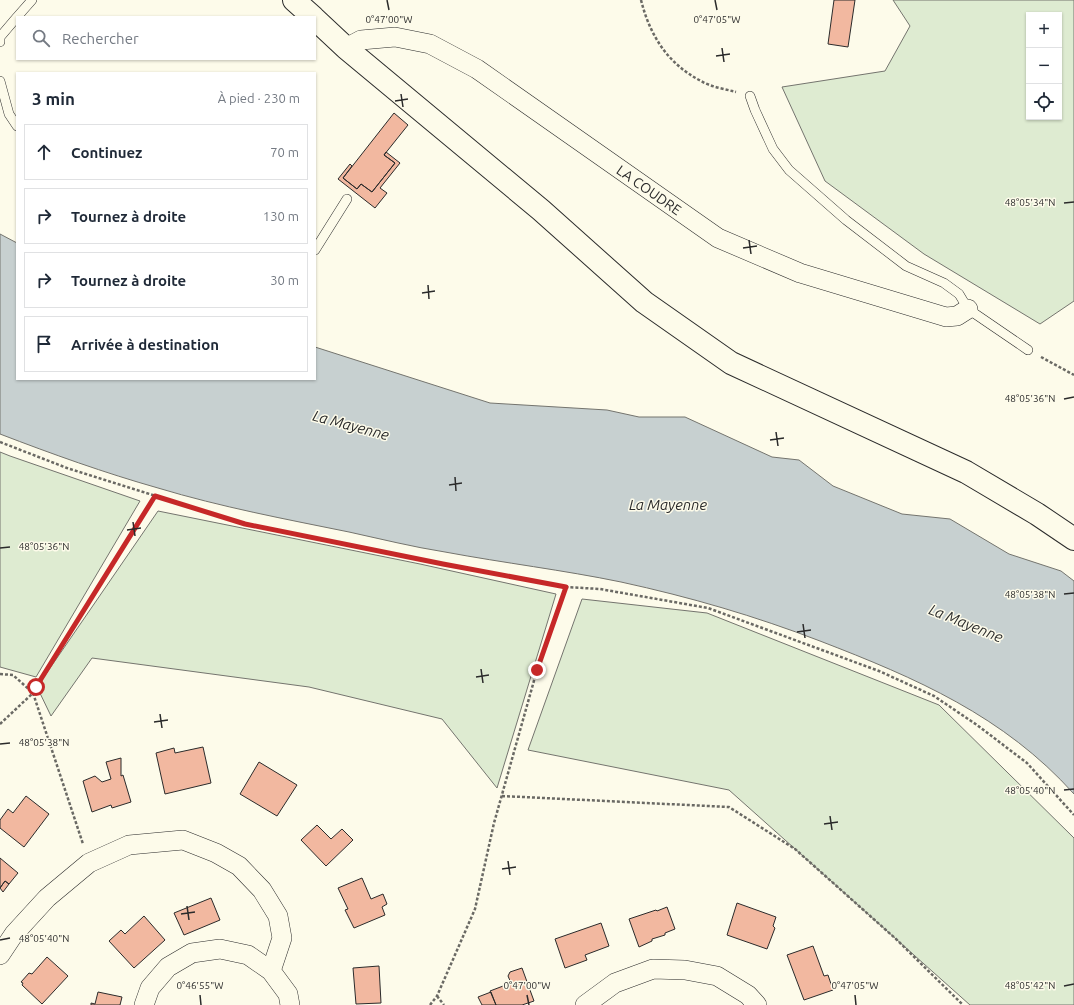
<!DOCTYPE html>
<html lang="fr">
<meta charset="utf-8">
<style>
:root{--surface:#fff;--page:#f6f6f7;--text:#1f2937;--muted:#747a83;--line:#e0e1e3}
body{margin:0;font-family:Ubuntu,sans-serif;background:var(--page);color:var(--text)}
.controls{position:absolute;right:12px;top:12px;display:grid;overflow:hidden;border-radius:0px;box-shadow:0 1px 3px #0004}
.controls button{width:36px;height:36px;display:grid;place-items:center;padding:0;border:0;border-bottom:1px solid var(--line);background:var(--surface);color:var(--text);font:20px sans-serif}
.stop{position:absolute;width:12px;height:12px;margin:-9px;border:3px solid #c62828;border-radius:50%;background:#fff}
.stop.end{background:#c62828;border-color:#fff;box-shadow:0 1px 4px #0008}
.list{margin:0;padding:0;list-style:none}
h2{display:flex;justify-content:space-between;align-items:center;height:52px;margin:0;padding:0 16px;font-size:17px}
h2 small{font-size:13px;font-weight:400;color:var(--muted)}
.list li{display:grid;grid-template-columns:26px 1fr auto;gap:12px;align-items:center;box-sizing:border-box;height:56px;margin:0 8px 8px;padding:0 8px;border:1px solid var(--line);border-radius:0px}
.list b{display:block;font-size:15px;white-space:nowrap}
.list em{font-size:13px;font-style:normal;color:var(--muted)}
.icon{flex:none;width:22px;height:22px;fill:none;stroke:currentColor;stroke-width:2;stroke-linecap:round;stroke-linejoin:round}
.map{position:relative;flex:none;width:1074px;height:1005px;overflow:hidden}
.search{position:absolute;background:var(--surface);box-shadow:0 1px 3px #0004;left:16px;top:16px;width:300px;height:44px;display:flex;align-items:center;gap:10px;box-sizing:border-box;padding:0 14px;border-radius:0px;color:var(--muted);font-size:15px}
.panel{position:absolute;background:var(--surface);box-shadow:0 1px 3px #0004;left:16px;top:72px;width:300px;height:308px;border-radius:0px}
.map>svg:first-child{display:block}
.green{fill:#deebd1;stroke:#74746e;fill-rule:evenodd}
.water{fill:#c7d0d0;stroke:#74746e}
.building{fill:#f2b8a0;stroke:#2b2b2b}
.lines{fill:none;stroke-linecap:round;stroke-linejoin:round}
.lane-casing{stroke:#2b2b2b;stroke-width:10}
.street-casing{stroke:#2b2b2b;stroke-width:20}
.secondary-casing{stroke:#2b2b2b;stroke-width:24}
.path{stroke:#6a6964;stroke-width:2.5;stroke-dasharray:3 2;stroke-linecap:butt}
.lane{stroke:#fdfbea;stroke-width:9}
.street{stroke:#fdfbea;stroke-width:19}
.secondary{stroke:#fdfbea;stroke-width:22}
.route{stroke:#c62828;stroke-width:5}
.ticks{fill:none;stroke:#2b2b2b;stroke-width:1.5}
.labels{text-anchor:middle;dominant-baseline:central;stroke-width:3;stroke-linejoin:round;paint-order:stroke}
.street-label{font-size:14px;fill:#2b2b2b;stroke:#fdfbea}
.water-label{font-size:15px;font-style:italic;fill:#2b2b2b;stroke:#fdfbea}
.ticks-label{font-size:10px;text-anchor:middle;fill:#2b2b2b;stroke:#fdfbea;stroke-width:3;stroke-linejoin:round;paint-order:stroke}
</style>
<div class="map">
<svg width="1074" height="1005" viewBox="0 0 1074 1005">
<rect width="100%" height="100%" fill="#fdfbea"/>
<path class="green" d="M 893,0 L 1074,0 L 1074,301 L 1040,324 L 924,254 L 825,181 L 782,87 L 885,71 L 910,26 ZM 1029,15 L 1059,15 L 1059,117 L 1029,117 Z
M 0,452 L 10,456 L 140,501 L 36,677 L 0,667 Z
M 158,511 L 420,564 L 556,594 L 497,788 L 442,719 L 309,687 L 92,658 L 51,716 L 37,687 Z
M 582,599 L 707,613 L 939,705 L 1074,838 L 1074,1005 L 970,1005 L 729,790 L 528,750 Z"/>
<path class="water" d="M 0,234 L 17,243 L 17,379 L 315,379 L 315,347 L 490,403 L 607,410 L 639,417 L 685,417 L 772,457 L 799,460 L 833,486 L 902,514 L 950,519 L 1009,554 L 1061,571 L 1074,581 L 1074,794 C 1004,716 916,678 820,641 C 755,616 690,597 621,582 C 563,570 504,563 445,552 C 413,547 381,539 349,532 C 285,519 221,507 158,488 C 105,473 52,454 0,434 Z"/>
<path class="building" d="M 834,0 L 855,0 L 848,47 L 828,44 Z
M 394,113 L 408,125 L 384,155 L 395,163 L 372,192 L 361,184 L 357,189 L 343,178 Z
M 386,152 L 400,163 L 380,188 L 387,193 L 375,208 L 338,179 L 350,164 L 352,166 L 343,178 L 357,189 L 361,184 L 372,192 L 395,163 L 384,155 Z
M 203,747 L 211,783 L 165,794 L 156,753 L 174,748 L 175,753 Z
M 121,758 L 121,776 L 123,775 L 131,802 L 112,808 L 111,805 L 92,812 L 83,781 L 95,776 L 102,782 L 111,779 L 106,762 Z
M 259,762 L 297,785 L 277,816 L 240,794 Z
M 26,796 L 49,814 L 24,847 L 0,828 L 0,820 L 8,809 L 13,813 Z
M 317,825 L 331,839 L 342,829 L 353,840 L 326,866 L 301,840 Z
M 0,858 L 18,873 L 9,884 L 5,881 L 0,888 Z
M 362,878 L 371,899 L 383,894 L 387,904 L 382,907 L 385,915 L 354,928 L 345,910 L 348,909 L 338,888 Z
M 5,881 L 9,884 L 3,892 L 0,888 Z
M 211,898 L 220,920 L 184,935 L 174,913 Z
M 737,903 L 776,917 L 773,926 L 775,928 L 767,949 L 727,935 Z
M 667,907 L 675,929 L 665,933 L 665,935 L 652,939 L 652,941 L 639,947 L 629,919 L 656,910 L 657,911 Z
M 144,916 L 165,940 L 134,968 L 109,941 L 121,930 L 125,934 Z
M 601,923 L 609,946 L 585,955 L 587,960 L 565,968 L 555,939 Z
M 813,946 L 824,976 L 828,975 L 833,990 L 804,1000 L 787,955 Z
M 47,957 L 68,976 L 42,1004 L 22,985 L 23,983 L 21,982 L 29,973 L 32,974 Z
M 379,966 L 381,1003 L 356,1004 L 353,968 Z
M 522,968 L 534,1001 L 522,1005 L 496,1005 L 490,991 L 511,983 L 508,976 L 510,972 Z
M 98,992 L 122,997 L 120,1005 L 91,1005 L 91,1003 L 95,1004 Z
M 491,992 L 496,1005 L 482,1005 L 478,997 Z"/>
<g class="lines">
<g class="lane-casing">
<path id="lane" d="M 17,17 L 32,0
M 0,42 L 0,37 L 17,17
M 0,81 L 9,114 L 17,126
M 750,96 L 755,110 L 773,149 L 789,170 L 846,220 L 906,266 L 944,283 L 959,294 L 968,309 L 1028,350
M 315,250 L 347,199"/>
</g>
<g class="street-casing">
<path id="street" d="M 346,48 L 361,40 L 395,37 L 430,44 L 477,69 L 718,238 L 800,273 L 946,317 L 957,316 L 968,309
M 0,955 L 14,934 L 47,898 L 89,863 L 129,845 L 183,840 L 216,853 L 239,866 L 262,890 L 278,916 L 282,938 L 271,971
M 144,1005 L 150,988 L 168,967 L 192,953 L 220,949 L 248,955 L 271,971 L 288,994 L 290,1005
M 585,1005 L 615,983 L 653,969 L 685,970 L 717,976 L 748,995 L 757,1005"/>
</g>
<g class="secondary-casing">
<path id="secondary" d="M 294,0 L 313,17
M 315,19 L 346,48 L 541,210 L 644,302 L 731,363 L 966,472 L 1037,514 L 1074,539"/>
</g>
<path class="path" d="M 641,0 C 650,36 668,64 701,81 C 711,87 725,89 736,92
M 1041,357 L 1074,375
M 0,442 L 67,468 L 245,524 L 443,564 L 566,587 L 600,589 L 708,608 L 879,671 L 934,696 L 977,725 L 1027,763 L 1074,815
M 0,674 L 13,675 L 33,693 L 83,844
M 0,724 L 33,693 L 155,496
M 502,796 L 729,807 L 795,849 L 896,939 L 963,1005
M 437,996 L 444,1005
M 430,1005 L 437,996 L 475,909 L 494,823 L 537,670 L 566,587"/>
<use href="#lane" class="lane"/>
<use href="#street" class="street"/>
<use href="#secondary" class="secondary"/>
</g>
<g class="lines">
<path class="route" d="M 36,687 L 155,496 L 245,524 L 443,564 L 566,587 L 537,670"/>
</g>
<path class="ticks" d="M 387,0 L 389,10M 715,0 L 717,10M 722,48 L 724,62M 716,56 L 730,54M 401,94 L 403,107M 395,101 L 408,99M 1064,203 L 1074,202M 749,240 L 751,254M 743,248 L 757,246M 428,285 L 429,299M 422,293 L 435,291M 1064,399 L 1074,397M 776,432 L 778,446M 770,440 L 784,438M 455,477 L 456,491M 449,485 L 462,483M 133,522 L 135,536M 127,530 L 141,528M 0,548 L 10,547M 1064,594 L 1074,593M 803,624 L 805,638M 797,632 L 811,630M 481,669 L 483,683M 476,677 L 489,675M 160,714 L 162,728M 154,722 L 168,720M 0,744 L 10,743M 1064,790 L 1074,789M 830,816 L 832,830M 824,824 L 838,822M 508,861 L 510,875M 502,869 L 516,867M 187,906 L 189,920M 181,914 L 195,912M 0,940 L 10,938M 1064,986 L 1074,984M 200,995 L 201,1005M 527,995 L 529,1005M 855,995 L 856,1005"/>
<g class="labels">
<g class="street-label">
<text transform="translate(649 190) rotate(35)">LA COUDRE</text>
</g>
<g class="water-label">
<text transform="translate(351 425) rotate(15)">La Mayenne</text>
<text x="668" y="504">La Mayenne</text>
<text transform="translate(966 623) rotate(22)">La Mayenne</text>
</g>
</g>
<g class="ticks-label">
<text x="389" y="23">0°47'00"W</text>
<text x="717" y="23">0°47'05"W</text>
<text x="1030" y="206">48°05'34"N</text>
<text x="1030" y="402">48°05'36"N</text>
<text x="44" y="550">48°05'36"N</text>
<text x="1030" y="598">48°05'38"N</text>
<text x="44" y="746">48°05'38"N</text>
<text x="1030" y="794">48°05'40"N</text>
<text x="44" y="942">48°05'40"N</text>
<text x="200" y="989">0°46'55"W</text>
<text x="527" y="989">0°47'00"W</text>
<text x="855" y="989">0°47'05"W</text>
<text x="1030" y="989">48°05'42"N</text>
</g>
</svg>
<div class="controls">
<button>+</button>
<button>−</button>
<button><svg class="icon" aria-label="locate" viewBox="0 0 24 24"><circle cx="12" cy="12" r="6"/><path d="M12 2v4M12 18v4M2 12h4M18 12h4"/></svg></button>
</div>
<div class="stop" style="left:36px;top:687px"></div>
<div class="stop end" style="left:537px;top:670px"></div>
<div class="search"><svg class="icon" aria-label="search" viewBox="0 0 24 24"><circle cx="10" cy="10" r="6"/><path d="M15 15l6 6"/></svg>Rechercher</div>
<section class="panel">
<h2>3 min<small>À pied · 230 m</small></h2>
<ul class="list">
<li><svg class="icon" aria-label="ahead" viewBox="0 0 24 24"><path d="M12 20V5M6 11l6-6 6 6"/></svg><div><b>Continuez</b></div><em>70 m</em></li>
<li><svg class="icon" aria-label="right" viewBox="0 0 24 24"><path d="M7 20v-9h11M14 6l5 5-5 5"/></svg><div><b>Tournez à droite</b></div><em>130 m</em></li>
<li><svg class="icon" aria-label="right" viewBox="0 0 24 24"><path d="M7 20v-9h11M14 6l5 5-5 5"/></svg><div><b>Tournez à droite</b></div><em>30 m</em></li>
<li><svg class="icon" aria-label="arrive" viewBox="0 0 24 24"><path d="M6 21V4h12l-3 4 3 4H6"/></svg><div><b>Arrivée à destination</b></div></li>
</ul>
</section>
</div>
